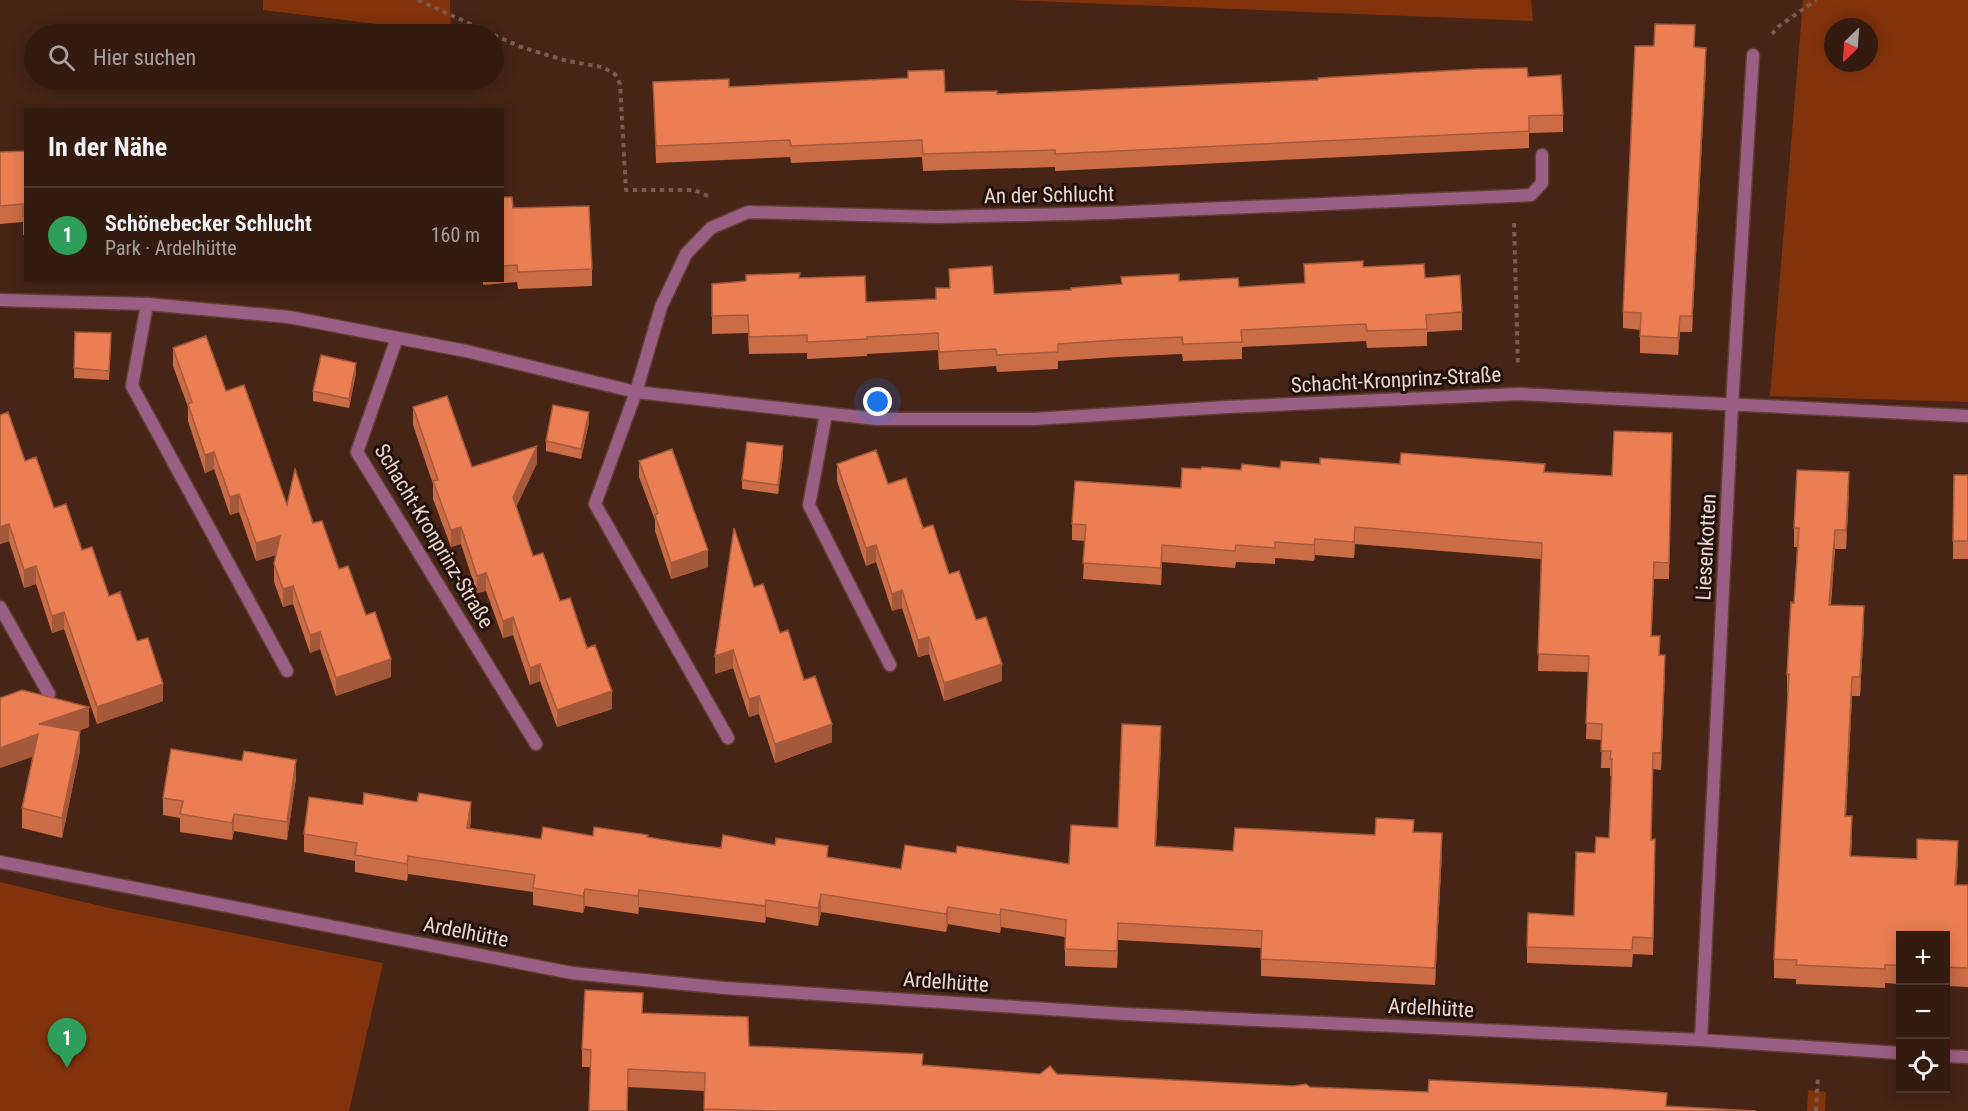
<!DOCTYPE html>
<html lang="de">
<meta charset="utf-8">
<style>
:root{--surface:#341b10;--page:#3f281e;--text:#f1f3f6;--muted:#a9a19f;--line:#4e3930;--accent:#8bbbb9}
body{margin:0;font-family:"Roboto Condensed",sans-serif;background:var(--page);color:var(--text)}
.controls{position:absolute;right:18px;bottom:18px;display:grid;overflow:hidden;border-radius:0px;box-shadow:0 3px 15px #0003}
.controls button{width:54px;height:54px;display:grid;place-items:center;padding:0;border:0;border-bottom:2px solid var(--line);background:var(--surface);color:var(--text);font:30px sans-serif}
.compass{position:absolute;left:1824px;top:18px;width:54px;height:54px;border-radius:50%;background:var(--surface);box-shadow:0 3px 15px #0003;rotate:205deg}
.you{position:absolute;left:878px;top:402px;width:21px;height:21px;margin:-15px;border:4px solid #fff;border-radius:50%;background:#1a73e8;box-shadow:0 0 0 9px #1a73e833}
.badge{display:grid;place-items:center;width:39px;height:39px;border-radius:50%;background:var(--accent);color:#fff;font-size:20px;font-weight:700}
.pin{position:absolute;translate:-50% -50px;filter:drop-shadow(0 2px 3px #0008)}
.pin::after{content:'';position:absolute;top:32px;width:21px;height:18px;background:inherit;clip-path:polygon(0 0,100% 0,50% 100%)}
.list{margin:0;padding:0;list-style:none}
h2{display:flex;justify-content:space-between;align-items:center;height:78px;margin:0;padding:0 24px;font-size:26px}
h2 small{font-size:20px;font-weight:400;color:var(--muted)}
.list li{display:grid;grid-template-columns:39px 1fr auto;gap:18px;align-items:center;box-sizing:border-box;height:96px;padding:0 24px;border-top:2px solid var(--line)}
.list b{display:block;font-size:22px;white-space:nowrap}
.list p{margin:0;font-size:20px;white-space:nowrap;color:var(--muted)}
.list em{font-size:20px;font-style:normal;color:var(--muted)}
.icon{flex:none;width:33px;height:33px;fill:none;stroke:currentColor;stroke-width:2;stroke-linecap:round;stroke-linejoin:round}
.map{position:relative;flex:none;width:1968px;height:1111px;overflow:hidden}
.search{position:absolute;background:var(--surface);box-shadow:0 3px 15px #0003;left:24px;top:24px;width:480px;height:66px;display:flex;align-items:center;gap:15px;box-sizing:border-box;padding:0 21px;border-radius:33px;color:var(--muted);font-size:22px}
.panel{position:absolute;background:var(--surface);box-shadow:0 3px 15px #0003;left:24px;top:108px;width:480px;height:174px;border-radius:0px}
.map>svg:first-child{display:block}
.green{fill:#83330c;fill-rule:evenodd}
.lines{fill:none;stroke-linecap:round;stroke-linejoin:round}
.service-casing{stroke:#614033;stroke-width:15}
.minor-casing{stroke:#614033;stroke-width:15}
.path{stroke:#7a5b4f;stroke-width:4;stroke-dasharray:4.5 4.5;stroke-linecap:butt}
.service{stroke:#9b5f85;stroke-width:12}
.minor{stroke:#9b5f85;stroke-width:12}
.wall{fill:#ca6d47}
.shaded-wall{fill:#a4593a}
.building{fill:#eb7f53;stroke:#a4593a;stroke-width:1.5}
.labels{text-anchor:middle;dominant-baseline:central;stroke-width:6;stroke-linejoin:round;paint-order:stroke}
.street-label{font-size:21px;fill:#edd6cd;stroke:#21120c}
</style>
<div class="map">
<svg width="1968" height="1111" viewBox="0 0 1968 1111">
<rect width="100%" height="100%" fill="#462416"/>
<path class="green" d="M 263,0 L 450,0 L 451,33 L 263,10 Z
M 1012,0 L 1531,0 L 1533,21 Z
M 1803,0 L 1968,0 L 1968,402 L 1770,396 ZM 1833,27 L 1869,27 L 1869,63 L 1833,63 Z
M 0,882 L 113,909 L 383,963 L 349,1111 L 0,1111 Z
M 1808,1090 L 1826,1092 L 1825,1111 L 1807,1111 Z"/>
<g class="lines">
<g class="service-casing">
<path id="service" d="M 147,304 L 132,386 L 287,671
M 397,338 L 357,452 L 536,744
M 636,392 L 595,504 L 728,738
M 826,414 L 809,505 L 890,665
M 0,607 L 49,694"/>
</g>
<g class="minor-casing">
<path id="minor" d="M 0,300 L 147,304 L 289,317 L 466,351 L 636,392 L 877,419 L 1034,419 L 1227,407 L 1519,394 L 1968,416
M 636,392 L 661,307 L 686,254 L 711,228 L 748,212 L 937,217 L 1106,213 L 1513,196 L 1531,195 L 1542,183 L 1542,155
M 0,862 L 572,973 L 725,988 L 1125,1014 L 1701,1040 L 1900,1053
M 1701,1040 L 1732,405 L 1753,55
M 1946,1056 L 1968,1057"/>
</g>
<path class="path" d="M 418,0 L 492,34
M 1772,34 L 1778,27 L 1816,0
M 494,35 L 521,47 L 567,61 L 602,67 L 615,74 L 620,84 L 626,190 L 694,190 L 708,196
M 1514,223 L 1518,366
M 1816,1111 L 1818,1076"/>
<use href="#service" class="service"/>
<use href="#minor" class="minor"/>
</g>
<path class="wall" d="M 1694,47 L 1706,65 L 1692,332 L 1680,332 L 1678,355 L 1640,353 L 1640,330 L 1623,328 L 1623,312 Z
M 1528,77 L 1563,115 L 1563,132 L 1529,133 L 1529,148 L 1055,171 L 1055,167 L 923,171 L 922,157 L 791,163 L 790,157 L 656,163 L 653,82 L 729,87 L 945,92 L 997,94 Z
M 26,151 L 26,235 L 23,235 L 23,222 L 0,224 L 0,152 Z
M 502,197 L 513,208 L 592,269 L 592,286 L 518,289 L 517,282 L 483,285 L 483,280 L 502,280 Z
M 1304,264 L 1363,267 L 1425,278 L 1462,312 L 1462,330 L 1427,332 L 1427,346 L 1367,348 L 1366,341 L 1242,347 L 1242,359 L 1183,361 L 1182,354 L 1117,357 L 1058,361 L 1058,369 L 997,372 L 996,366 L 939,370 L 938,350 L 867,354 L 867,356 L 807,359 L 807,353 L 749,354 L 748,333 L 712,334 L 712,284 L 800,278 L 866,302 L 936,299 L 936,288 L 949,288 L 949,269 L 994,294 L 1071,290 L 1179,281 L 1239,287 L 1304,283 Z
M 75,332 L 111,343 L 109,380 L 74,378 Z
M 173,348 L 226,391 L 287,505 L 313,523 L 366,615 L 391,677 L 336,696 L 320,649 L 310,653 L 293,604 L 283,607 L 274,582 L 274,564 L 276,555 L 256,561 L 239,512 L 230,515 L 214,469 L 205,473 L 188,421 L 188,407 L 173,366 Z
M 356,373 L 349,408 L 313,401 L 313,391 Z
M 413,407 L 472,467 L 537,463 L 516,507 L 533,556 L 587,648 L 612,709 L 557,727 L 540,681 L 530,685 L 513,635 L 503,638 L 486,591 L 477,593 L 461,544 L 451,547 L 433,499 L 433,484 L 413,425 Z
M 0,415 L 25,461 L 82,550 L 137,641 L 163,701 L 97,724 L 64,629 L 52,633 L 36,584 L 24,588 L 9,541 L 0,544 Z
M 589,422 L 581,459 L 546,451 L 546,441 Z
M 1672,433 L 1669,579 L 1654,579 L 1651,636 L 1660,655 L 1665,672 L 1661,770 L 1653,769 L 1651,840 L 1655,839 L 1653,955 L 1633,954 L 1632,967 L 1527,963 L 1527,947 L 1574,916 L 1595,853 L 1609,838 L 1611,776 L 1610,776 L 1610,768 L 1601,768 L 1602,740 L 1586,739 L 1588,672 L 1538,671 L 1541,559 L 1355,544 L 1354,558 L 1315,555 L 1314,561 L 1275,558 L 1275,564 L 1236,562 L 1235,568 L 1162,562 L 1161,585 L 1083,579 L 1085,541 L 1072,540 L 1072,524 L 1181,488 L 1241,470 L 1320,464 L 1400,464 L 1612,476 Z
M 783,456 L 778,494 L 742,489 L 742,480 Z
M 639,461 L 708,567 L 671,579 L 655,531 L 655,520 L 639,477 Z
M 837,464 L 888,484 L 923,528 L 976,620 L 1002,681 L 944,701 L 929,654 L 918,657 L 902,608 L 892,611 L 876,562 L 866,566 L 837,481 Z
M 1954,475 L 1968,475 L 1968,559 L 1953,559 Z
M 1849,491 L 1846,549 L 1835,549 L 1831,605 L 1864,625 L 1860,696 L 1852,696 L 1846,816 L 1852,835 L 1851,856 L 1958,860 L 1956,885 L 1968,885 L 1968,987 L 1946,986 L 1946,936 L 1900,936 L 1900,984 L 1885,983 L 1885,988 L 1796,984 L 1796,979 L 1774,978 L 1774,959 L 1788,693 L 1787,693 L 1787,674 L 1794,603 L 1797,547 L 1794,547 L 1794,528 Z
M 754,587 L 780,633 L 804,680 L 832,742 L 775,763 L 759,714 L 749,717 L 733,668 L 715,674 Z
M 89,707 L 89,727 L 78,731 L 80,751 L 62,838 L 22,828 L 22,808 L 33,756 L 0,768 Z
M 1161,743 L 1156,846 L 1233,851 L 1375,835 L 1414,832 L 1442,851 L 1435,985 L 1261,976 L 1261,948 L 1118,940 L 1117,968 L 1065,966 L 1065,937 L 1001,927 L 1000,933 L 948,924 L 946,932 L 821,912 L 818,926 L 766,917 L 765,923 L 639,907 L 638,914 L 585,906 L 583,913 L 533,905 L 533,892 L 408,874 L 407,881 L 355,872 L 355,861 L 304,852 L 304,834 L 471,819 L 470,829 L 541,839 L 593,836 L 648,837 L 682,843 L 721,848 L 828,857 L 901,869 L 956,853 L 1069,864 L 1118,828 Z
M 296,778 L 287,840 L 234,831 L 232,840 L 180,832 L 180,818 L 163,815 L 163,798 Z
M 749,1046 L 923,1065 L 1040,1074 L 1057,1074 L 1756,1111 L 704,1111 L 704,1091 L 628,1087 L 591,1067 L 582,1067 L 582,1049 Z"/>
<path class="shaded-wall" d="M 1706,48 L 1706,65 L 1692,332 L 1692,316 Z
M 1680,316 L 1680,332 L 1678,355 L 1678,338 Z
M 356,363 L 356,373 L 349,408 L 349,399 Z
M 589,412 L 589,422 L 581,459 L 581,449 Z
M 537,446 L 537,463 L 513,514 L 513,497 Z
M 783,446 L 783,456 L 778,494 L 778,485 Z
M 214,452 L 214,469 L 205,473 L 205,455 Z
M 1849,472 L 1849,491 L 1846,549 L 1846,530 Z
M 239,494 L 239,512 L 230,515 L 230,497 Z
M 9,524 L 9,541 L 0,544 L 0,527 Z
M 461,527 L 461,544 L 451,547 L 451,530 Z
M 1355,527 L 1355,544 L 1354,558 L 1354,542 Z
M 1835,530 L 1835,549 L 1829,623 L 1829,605 Z
M 280,536 L 280,554 L 256,561 L 256,543 Z
M 1315,539 L 1315,555 L 1314,561 L 1314,545 Z
M 876,545 L 876,562 L 866,566 L 866,548 Z
M 1162,545 L 1162,562 L 1161,585 L 1161,568 Z
M 708,550 L 708,567 L 671,579 L 671,563 Z
M 1654,562 L 1654,579 L 1651,652 L 1651,636 Z
M 36,566 L 36,584 L 24,588 L 24,570 Z
M 486,573 L 486,591 L 477,593 L 477,576 Z
M 293,586 L 293,604 L 283,607 L 283,589 Z
M 902,590 L 902,608 L 892,611 L 892,594 Z
M 1864,606 L 1864,625 L 1860,696 L 1860,677 Z
M 64,612 L 64,629 L 52,633 L 52,616 Z
M 513,617 L 513,635 L 503,638 L 503,621 Z
M 320,632 L 320,649 L 310,653 L 310,635 Z
M 929,637 L 929,654 L 918,657 L 918,640 Z
M 733,650 L 733,668 L 715,674 L 715,656 Z
M 1665,655 L 1665,672 L 1661,770 L 1661,753 Z
M 391,659 L 391,677 L 336,696 L 336,678 Z
M 540,664 L 540,681 L 530,685 L 530,668 Z
M 1002,664 L 1002,681 L 944,701 L 944,683 Z
M 1852,677 L 1852,696 L 1845,835 L 1845,816 Z
M 163,684 L 163,701 L 97,724 L 97,707 Z
M 612,691 L 612,709 L 557,727 L 557,710 Z
M 759,696 L 759,714 L 749,717 L 749,699 Z
M 89,707 L 89,727 L 39,744 L 39,724 Z
M 832,724 L 832,742 L 775,763 L 775,744 Z
M 1161,726 L 1161,743 L 1155,863 L 1155,846 Z
M 80,731 L 80,751 L 62,838 L 62,818 Z
M 38,734 L 38,755 L 0,768 L 0,748 Z
M 296,760 L 296,778 L 287,840 L 287,822 Z
M 471,802 L 471,819 L 467,846 L 467,828 Z
M 234,814 L 234,831 L 232,840 L 232,823 Z
M 1852,816 L 1852,835 L 1850,875 L 1850,856 Z
M 1442,833 L 1442,851 L 1435,985 L 1435,968 Z
M 1958,841 L 1958,860 L 1955,904 L 1955,885 Z
M 408,856 L 408,874 L 407,881 L 407,864 Z
M 585,889 L 585,906 L 583,913 L 583,896 Z
M 639,890 L 639,907 L 638,914 L 638,896 Z
M 821,894 L 821,912 L 818,926 L 818,908 Z
M 766,900 L 766,917 L 765,923 L 765,906 Z
M 948,907 L 948,924 L 946,932 L 946,914 Z
M 1001,909 L 1001,927 L 1000,933 L 1000,915 Z
M 1118,923 L 1118,940 L 1117,968 L 1117,951 Z"/>
<path class="building" d="M 1655,24 L 1695,25 L 1694,47 L 1706,48 L 1692,316 L 1680,316 L 1678,338 L 1640,336 L 1641,313 L 1623,312 L 1635,46 L 1654,46 Z
M 1527,68 L 1528,77 L 1561,75 L 1563,115 L 1529,116 L 1529,131 L 1055,154 L 1055,150 L 923,154 L 922,140 L 791,146 L 790,140 L 656,146 L 653,82 L 729,79 L 729,87 L 908,78 L 908,71 L 944,70 L 945,92 L 997,91 L 997,94 L 1318,80 L 1318,78 L 1477,69 Z
M 26,151 L 26,217 L 23,217 L 23,204 L 0,206 L 0,152 Z
M 502,197 L 512,197 L 513,208 L 589,206 L 592,269 L 518,272 L 517,265 L 502,266 Z
M 1363,261 L 1363,267 L 1424,264 L 1425,278 L 1460,275 L 1462,312 L 1426,315 L 1427,329 L 1367,331 L 1366,324 L 1241,330 L 1242,342 L 1183,344 L 1182,337 L 1117,340 L 1058,344 L 1058,352 L 997,355 L 996,349 L 939,352 L 938,333 L 867,337 L 867,339 L 807,342 L 807,335 L 749,337 L 748,315 L 712,316 L 712,284 L 746,281 L 746,275 L 800,273 L 799,278 L 865,276 L 866,302 L 936,299 L 936,288 L 950,288 L 949,269 L 992,266 L 994,294 L 1071,290 L 1071,288 L 1122,284 L 1121,277 L 1179,274 L 1179,281 L 1238,278 L 1239,287 L 1305,283 L 1304,264 Z
M 75,332 L 111,333 L 109,371 L 74,368 Z
M 206,336 L 226,391 L 244,385 L 287,505 L 295,469 L 313,523 L 322,521 L 339,569 L 348,566 L 366,615 L 375,612 L 391,659 L 336,678 L 320,632 L 310,635 L 293,586 L 283,589 L 274,564 L 280,536 L 256,543 L 239,494 L 230,497 L 214,452 L 205,455 L 188,404 L 192,402 L 173,348 Z
M 321,355 L 356,363 L 349,399 L 313,391 Z
M 447,396 L 472,467 L 537,446 L 513,497 L 533,556 L 543,553 L 560,601 L 570,598 L 587,648 L 595,645 L 612,691 L 557,710 L 540,664 L 530,668 L 513,617 L 503,621 L 486,573 L 477,576 L 461,527 L 451,530 L 433,481 L 438,480 L 413,407 Z
M 553,405 L 589,412 L 581,449 L 546,441 Z
M 8,412 L 25,461 L 36,457 L 54,508 L 66,504 L 82,550 L 92,547 L 109,596 L 120,592 L 137,641 L 148,638 L 163,684 L 97,707 L 64,612 L 52,616 L 36,566 L 24,570 L 9,524 L 0,527 L 0,415 Z
M 1614,431 L 1672,433 L 1669,563 L 1654,562 L 1651,636 L 1660,636 L 1659,655 L 1665,655 L 1661,753 L 1653,753 L 1651,840 L 1655,839 L 1653,938 L 1633,937 L 1632,950 L 1527,947 L 1528,913 L 1574,916 L 1576,852 L 1595,853 L 1596,837 L 1609,838 L 1611,794 L 1612,759 L 1610,759 L 1611,751 L 1601,751 L 1602,724 L 1586,723 L 1589,656 L 1538,654 L 1542,543 L 1355,527 L 1354,542 L 1315,539 L 1314,545 L 1275,542 L 1275,548 L 1236,545 L 1235,551 L 1162,545 L 1161,568 L 1083,563 L 1086,525 L 1072,524 L 1075,481 L 1181,488 L 1182,468 L 1201,469 L 1202,467 L 1241,470 L 1242,464 L 1280,468 L 1281,461 L 1320,464 L 1320,458 L 1400,464 L 1401,453 L 1545,464 L 1544,472 L 1612,476 Z
M 747,442 L 783,446 L 778,485 L 742,480 Z
M 672,449 L 708,550 L 671,563 L 655,515 L 658,513 L 639,461 Z
M 876,450 L 888,484 L 906,478 L 923,528 L 933,525 L 949,574 L 959,571 L 976,620 L 986,617 L 1002,664 L 944,683 L 929,637 L 918,640 L 902,590 L 892,594 L 876,545 L 866,548 L 837,464 Z
M 1797,470 L 1849,472 L 1846,530 L 1835,530 L 1829,605 L 1864,606 L 1860,677 L 1852,677 L 1845,816 L 1852,816 L 1850,856 L 1917,859 L 1917,839 L 1958,841 L 1955,885 L 1968,885 L 1968,968 L 1946,967 L 1946,936 L 1900,936 L 1900,965 L 1885,965 L 1885,969 L 1796,965 L 1797,960 L 1774,959 L 1789,674 L 1787,674 L 1791,602 L 1794,603 L 1799,528 L 1794,528 Z
M 1954,475 L 1968,475 L 1968,541 L 1953,541 Z
M 734,528 L 754,587 L 763,584 L 780,633 L 788,630 L 804,680 L 815,676 L 832,724 L 775,744 L 759,696 L 749,699 L 733,650 L 715,656 Z
M 22,690 L 89,707 L 39,724 L 80,731 L 62,818 L 22,808 L 38,734 L 0,748 L 0,698 Z
M 1122,724 L 1161,726 L 1155,846 L 1233,851 L 1235,828 L 1375,835 L 1376,818 L 1414,820 L 1413,832 L 1442,833 L 1435,968 L 1261,959 L 1262,931 L 1118,923 L 1117,951 L 1065,949 L 1066,920 L 1001,909 L 1000,915 L 948,907 L 946,914 L 821,894 L 818,908 L 766,900 L 765,906 L 639,890 L 638,896 L 585,889 L 583,896 L 533,888 L 535,875 L 408,856 L 407,864 L 355,855 L 357,843 L 304,834 L 309,797 L 363,805 L 364,793 L 417,802 L 419,793 L 471,802 L 467,828 L 541,839 L 543,827 L 593,836 L 594,827 L 648,835 L 647,837 L 682,843 L 721,848 L 723,835 L 775,845 L 776,838 L 828,846 L 827,857 L 901,869 L 905,845 L 956,853 L 957,846 L 1069,864 L 1071,825 L 1118,828 Z
M 171,749 L 242,761 L 244,751 L 296,760 L 287,822 L 234,814 L 232,823 L 180,814 L 183,801 L 163,798 Z
M 585,990 L 643,993 L 642,1013 L 748,1017 L 749,1046 L 923,1054 L 922,1065 L 1040,1074 L 1050,1066 L 1057,1074 L 1293,1086 L 1306,1084 L 1310,1087 L 1428,1092 L 1429,1080 L 1601,1088 L 1667,1093 L 1666,1106 L 1756,1111 L 773,1111 L 704,1109 L 705,1073 L 628,1069 L 627,1111 L 589,1111 L 591,1050 L 582,1049 Z"/>
<g class="labels">
<g class="street-label">
<text transform="translate(1049 195) rotate(-1)">An der Schlucht</text>
<text transform="translate(1396 380) rotate(-3)">Schacht-Kronprinz-Straße</text>
<text transform="translate(434 536) rotate(59)">Schacht-Kronprinz-Straße</text>
<text transform="translate(1706 547) rotate(-87)">Liesenkotten</text>
<text transform="translate(466 932) rotate(11)">Ardelhütte</text>
<text transform="translate(946 982) rotate(4)">Ardelhütte</text>
<text transform="translate(1431 1008) rotate(3)">Ardelhütte</text>
</g>
</g>
</svg>
<div class="controls">
<button>+</button>
<button>−</button>
<button><svg class="icon" aria-label="locate" viewBox="0 0 24 24"><circle cx="12" cy="12" r="6"/><path d="M12 2v4M12 18v4M2 12h4M18 12h4"/></svg></button>
</div>
<svg class="compass" viewBox="-18 -18 36 36"><path d="M0-13l5 13h-10z" fill="#e53935"/><path d="M0 13l5-13h-10z" fill="#a9a19f"/></svg>
<div class="you"></div>
<div class="pin badge" style="left:67px;top:1068px;background:#2e9e5b">1</div>
<div class="search"><svg class="icon" aria-label="search" viewBox="0 0 24 24"><circle cx="10" cy="10" r="6"/><path d="M15 15l6 6"/></svg>Hier suchen</div>
<section class="panel">
<h2>In der Nähe<small></small></h2>
<ul class="list">
<li><span class="badge" style="background:#2e9e5b">1</span><div><b>Schönebecker Schlucht</b><p>Park · Ardelhütte</p></div><em>160 m</em></li>
</ul>
</section>
</div>
